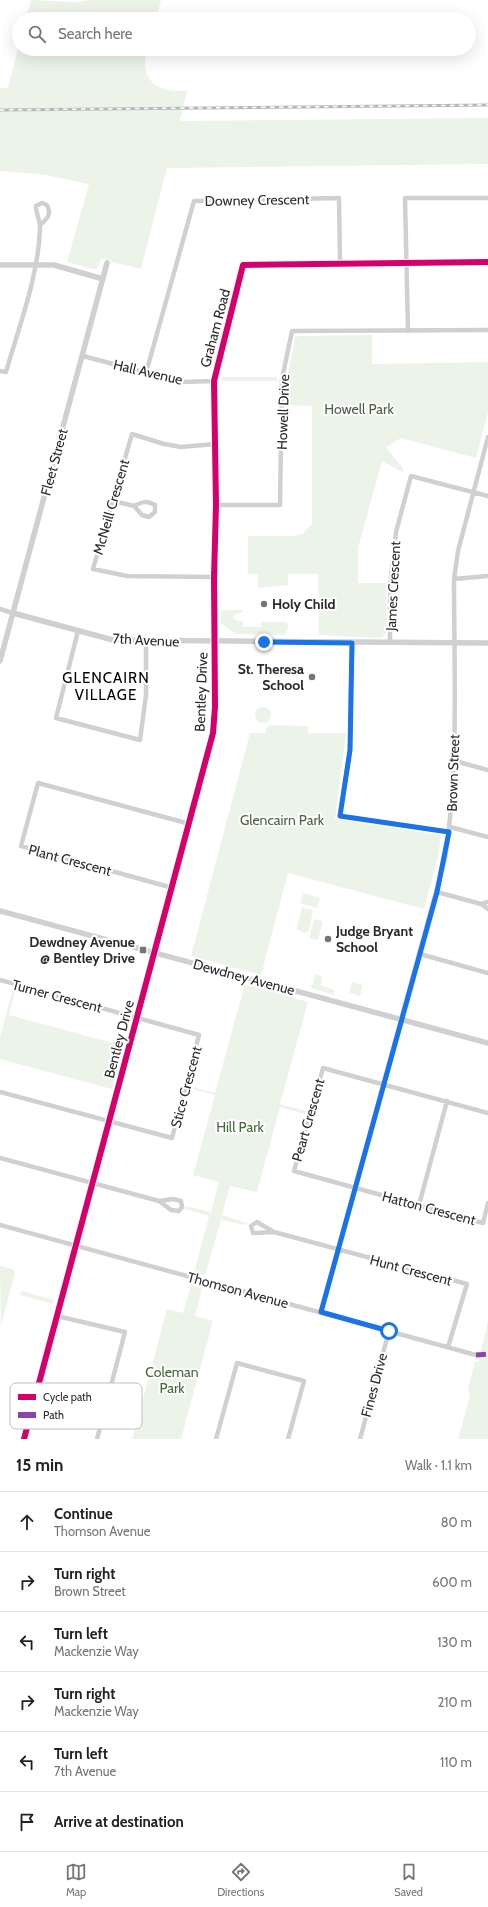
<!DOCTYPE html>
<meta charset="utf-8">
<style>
:root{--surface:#fff;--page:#f6f6f6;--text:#222;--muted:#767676;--line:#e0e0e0;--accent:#757575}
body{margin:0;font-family:Cabin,sans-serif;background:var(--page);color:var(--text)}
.stop{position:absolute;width:12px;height:12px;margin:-9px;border:3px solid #1a73e8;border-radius:50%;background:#fff}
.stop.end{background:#1a73e8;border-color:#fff;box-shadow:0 1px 4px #0008}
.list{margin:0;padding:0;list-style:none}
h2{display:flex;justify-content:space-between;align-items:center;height:52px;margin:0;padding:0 16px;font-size:17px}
h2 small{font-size:13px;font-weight:400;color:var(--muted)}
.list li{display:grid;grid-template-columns:26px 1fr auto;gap:12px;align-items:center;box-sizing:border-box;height:60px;padding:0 16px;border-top:1px solid var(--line)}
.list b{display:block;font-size:15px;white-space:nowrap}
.list p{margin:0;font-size:13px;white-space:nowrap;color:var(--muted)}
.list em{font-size:13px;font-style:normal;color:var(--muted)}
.icon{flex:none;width:22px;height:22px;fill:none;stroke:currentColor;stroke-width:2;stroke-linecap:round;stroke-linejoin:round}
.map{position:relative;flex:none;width:488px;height:1439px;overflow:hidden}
.search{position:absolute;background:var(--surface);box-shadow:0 4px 16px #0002;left:12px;right:12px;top:12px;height:44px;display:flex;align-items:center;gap:10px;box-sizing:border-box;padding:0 14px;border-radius:22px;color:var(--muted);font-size:15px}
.sheet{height:412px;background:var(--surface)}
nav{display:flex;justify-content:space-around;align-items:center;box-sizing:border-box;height:56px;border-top:1px solid var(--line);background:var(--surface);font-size:11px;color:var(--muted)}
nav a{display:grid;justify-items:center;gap:2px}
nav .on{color:var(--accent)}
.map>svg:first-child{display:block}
.green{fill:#ecf4e9}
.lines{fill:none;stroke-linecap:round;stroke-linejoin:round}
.minor{stroke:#d0d0d0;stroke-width:4.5}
.tertiary{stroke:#d0d0d0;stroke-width:5.5}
.rail-casing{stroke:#b8b8b8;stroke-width:3}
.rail{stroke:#fff;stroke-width:1.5;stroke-dasharray:4.5;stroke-linecap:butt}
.quiet{stroke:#8e44ad;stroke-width:5;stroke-dasharray:10 5;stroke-linecap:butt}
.cycleway-casing{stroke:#fff;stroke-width:8}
.cycleway{stroke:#d6006c;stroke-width:6}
.route{stroke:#1a73e8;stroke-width:5}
.poi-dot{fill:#757575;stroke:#fff;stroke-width:1.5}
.labels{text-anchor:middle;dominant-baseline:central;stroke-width:4;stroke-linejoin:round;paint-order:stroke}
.street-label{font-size:14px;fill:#2b2b2b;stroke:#fff}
.park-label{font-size:14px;fill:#416937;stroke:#fff}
.poi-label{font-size:14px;font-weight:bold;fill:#2b2b2b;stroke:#fff;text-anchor:start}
.neighbourhood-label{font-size:15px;letter-spacing:1px;fill:#000;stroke:#fff}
.key{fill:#fff;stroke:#bfbfbf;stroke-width:1}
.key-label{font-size:11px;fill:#2b2b2b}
</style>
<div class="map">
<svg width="488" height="1439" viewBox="0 0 488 1439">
<rect width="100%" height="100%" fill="#fff"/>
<path class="green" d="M 31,0 L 75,2 L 90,0 L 161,0 L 156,19 L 26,19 Z
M 19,45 L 19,49 L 147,49 C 139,82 157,92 187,91 L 180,121 L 488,118 L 488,164 L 167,168 L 141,269 L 101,259 L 97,269 L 92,269 L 67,262 L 89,184 L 46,175 L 0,171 L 0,88 L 8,88 Z
M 372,335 L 372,364 L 488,362 L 488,412 L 476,458 L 401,438 L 386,447 L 404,470 L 402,472 L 382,461 L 358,548 L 358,583 L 386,583 L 387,631 L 383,637 L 380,638 L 319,635 L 318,574 L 288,574 L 288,585 L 258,588 L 258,574 L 248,574 L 248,536 L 292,536 L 303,534 L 312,524 L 312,406 L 286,405 L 288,375 L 295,338 L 298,336 Z
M 222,377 L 277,377 L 277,381 L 221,381 Z
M 221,610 L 242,610 L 242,612 L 235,615 L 233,619 L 243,622 L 243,627 L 261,627 L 261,622 L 286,622 L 288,624 L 288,629 L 284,635 L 236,634 L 220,623 Z
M255 715a8 8 0 1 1 16 0a8 8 0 1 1-16 0Z
M 270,725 L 308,726 L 308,733 L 346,733 L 335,819 L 441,835 L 438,857 L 424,909 L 288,873 L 261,975 L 191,956 L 250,733 L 266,733 L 266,728 Z
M 303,893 L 320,898 L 317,908 L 300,903 Z
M 302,907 L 313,910 L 309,931 L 304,933 L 297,929 Z
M 314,919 L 323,921 L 318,940 L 309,938 Z
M 316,974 L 322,977 L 321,985 L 334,990 L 334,995 L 311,988 Z
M 352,982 L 363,985 L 360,996 L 349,993 Z
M 245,984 L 308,1002 L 280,1104 L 306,1111 L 305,1114 L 280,1107 L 257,1192 L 230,1186 L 222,1215 L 247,1223 L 246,1225 L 221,1220 L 205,1276 L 194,1273 L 209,1216 L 185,1209 L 185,1206 L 211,1212 L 219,1182 L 193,1175 L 215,1095 L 188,1088 L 188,1086 L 215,1093 Z
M 13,988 L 16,988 L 9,1015 L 124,1046 L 112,1089 L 0,1059 L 0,1037 Z
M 0,1266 L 13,1269 L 15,1273 L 1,1326 Z
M 191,1285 L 202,1289 L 195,1316 L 213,1321 L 181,1439 L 132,1439 L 167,1309 L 183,1313 Z
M 22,1291 L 54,1300 L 53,1304 L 20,1295 Z
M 488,1321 L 488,1439 L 458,1439 L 470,1396 L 468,1389 L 475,1362 L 478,1362 Z"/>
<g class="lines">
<path class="minor" d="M 408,331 L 405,198 L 488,198
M 83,356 L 181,382 L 214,381
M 0,371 L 6,372 C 19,326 39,275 40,227 C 40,220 36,214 36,206 L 42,203 L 47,205 C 52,214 47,219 40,225
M 146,373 L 194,201 L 339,198 L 340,263
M 113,501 L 134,506 L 142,515 L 149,517 L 155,512 L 155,505 C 147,500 142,502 134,506
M 216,505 L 280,505 L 282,379 L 292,331 L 488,330
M 214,577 L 127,576 L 93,569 L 132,434 L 164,444 L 181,447 L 215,444
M 454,579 L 488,576
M 0,609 L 13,613
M 78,631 L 56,718 L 140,740 L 146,695 L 146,642
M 352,643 L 350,750 L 340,816 L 449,832
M 390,643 L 390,586 L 396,532 L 411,476 L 488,496
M 455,761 L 488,770
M 450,827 L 488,837
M 173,888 L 21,846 L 38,783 L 190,824
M 437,892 L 481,904 L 488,909
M 481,904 L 488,902
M 420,954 L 488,973
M 0,980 L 199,1035 L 172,1138 L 0,1092
M 488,1113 L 323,1068 L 294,1171 L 483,1223 L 488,1203
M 0,1158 L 159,1201 L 171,1210 L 179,1211 L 182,1207 L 181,1201 L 173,1199 L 159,1201
M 419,1205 L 447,1101
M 0,1225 L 476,1355
M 274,1232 L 253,1233 L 251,1226 L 257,1222 L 274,1232 L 467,1284 L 448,1347
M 321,1312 L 445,859 C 459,766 454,672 454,579 L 458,551 L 488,437
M 57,1316 L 125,1332 L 97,1439
M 24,1439 L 213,733 L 215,707 L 214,577 L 216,505 L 214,381 L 243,265 L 488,262
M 216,1439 L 237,1363 L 304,1381 L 288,1439
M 360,1439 L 389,1331"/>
<path class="tertiary" d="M 0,265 L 54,265 L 103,279
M 13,613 L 113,640 L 488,643
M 0,661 L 107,263
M 0,911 L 488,1043"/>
<g class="rail-casing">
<path id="rail" d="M 0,110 L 488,105"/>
</g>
<use href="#rail" class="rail"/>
<path class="quiet" d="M 476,1355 L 488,1354"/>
<g class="cycleway-casing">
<path id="cycleway" d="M 24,1439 L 213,733 L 215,707 L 214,577 L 216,505 L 214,381 L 243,265 L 488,262"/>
</g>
<use href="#cycleway" class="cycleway"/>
</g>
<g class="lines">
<path class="route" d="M 264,642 L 352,643 L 350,750 L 340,816 L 449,832 L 437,892 L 321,1312 L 389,1331"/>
</g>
<g class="poi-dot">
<circle cx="264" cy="604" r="4"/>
<circle cx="312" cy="677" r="4"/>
<circle cx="328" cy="939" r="4"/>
<rect x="139" y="946" width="8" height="8" rx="2"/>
</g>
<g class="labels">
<g class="street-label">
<text transform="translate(257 200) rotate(-1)">Downey Crescent</text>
<text transform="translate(215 328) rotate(-75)">Graham Road</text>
<text transform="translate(148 372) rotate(13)">Hall Avenue</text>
<text transform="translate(283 412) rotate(-88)">Howell Drive</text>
<text transform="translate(54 462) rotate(-75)">Fleet Street</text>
<text transform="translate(111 507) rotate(-74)">McNeill Crescent</text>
<text transform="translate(393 586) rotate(-87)">James Crescent</text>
<text transform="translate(146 640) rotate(3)">7th Avenue</text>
<text transform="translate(201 692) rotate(-88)">Bentley Drive</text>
<text transform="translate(453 773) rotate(-88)">Brown Street</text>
<text transform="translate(70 860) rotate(15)">Plant Crescent</text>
<text transform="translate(244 977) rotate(15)">Dewdney Avenue</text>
<text transform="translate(57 996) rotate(15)">Turner Crescent</text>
<text transform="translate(119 1039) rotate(-75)">Bentley Drive</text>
<text transform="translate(186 1087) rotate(-75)">Stice Crescent</text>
<text transform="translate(308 1120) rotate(-74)">Peart Crescent</text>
<text transform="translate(429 1208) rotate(15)">Hatton Crescent</text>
<text transform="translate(411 1270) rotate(15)">Hunt Crescent</text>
<text transform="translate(238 1290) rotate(15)">Thomson Avenue</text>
<text transform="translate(374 1385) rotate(-75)">Fines Drive</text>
</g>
<g class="park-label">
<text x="359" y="409">Howell Park</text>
<text x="282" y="820">Glencairn Park</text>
<text x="240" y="1127">Hill Park</text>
<text x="172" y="1372">Coleman<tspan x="172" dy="16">Park</tspan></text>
</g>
<g class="poi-label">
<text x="272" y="604">Holy Child</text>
<text x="304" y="669" text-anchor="end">St. Theresa<tspan x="304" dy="16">School</tspan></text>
<text x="336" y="931">Judge Bryant<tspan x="336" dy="16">School</tspan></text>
<text x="135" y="942" text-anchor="end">Dewdney Avenue<tspan x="135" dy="16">@ Bentley Drive</tspan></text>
</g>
<g class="neighbourhood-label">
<text x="106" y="678">GLENCAIRN<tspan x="106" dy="17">VILLAGE</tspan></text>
</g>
</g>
<rect x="10" y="1383" width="132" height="46" rx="6" class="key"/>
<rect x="18" y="1394" width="18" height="6" fill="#d6006c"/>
<rect x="18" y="1412" width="18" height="6" fill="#8e44ad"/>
<g class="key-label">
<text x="43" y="1401">Cycle path</text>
<text x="43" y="1419">Path</text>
</g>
</svg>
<div class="stop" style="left:389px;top:1331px"></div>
<div class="stop end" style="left:264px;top:642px"></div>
<div class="search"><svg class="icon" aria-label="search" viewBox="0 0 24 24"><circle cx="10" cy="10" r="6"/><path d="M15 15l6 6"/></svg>Search here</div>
</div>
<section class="sheet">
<h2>15 min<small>Walk · 1.1 km</small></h2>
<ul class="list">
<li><svg class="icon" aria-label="ahead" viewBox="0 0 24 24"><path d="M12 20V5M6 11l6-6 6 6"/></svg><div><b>Continue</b><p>Thomson Avenue</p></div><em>80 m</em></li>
<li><svg class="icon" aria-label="right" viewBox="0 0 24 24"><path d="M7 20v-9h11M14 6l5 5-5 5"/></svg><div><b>Turn right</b><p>Brown Street</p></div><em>600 m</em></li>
<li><svg class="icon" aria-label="left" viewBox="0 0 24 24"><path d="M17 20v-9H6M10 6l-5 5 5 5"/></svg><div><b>Turn left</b><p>Mackenzie Way</p></div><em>130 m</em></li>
<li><svg class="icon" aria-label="right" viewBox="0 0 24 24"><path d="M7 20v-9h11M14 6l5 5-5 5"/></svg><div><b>Turn right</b><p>Mackenzie Way</p></div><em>210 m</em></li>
<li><svg class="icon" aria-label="left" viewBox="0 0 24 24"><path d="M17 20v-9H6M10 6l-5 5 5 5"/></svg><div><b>Turn left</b><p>7th Avenue</p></div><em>110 m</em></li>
<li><svg class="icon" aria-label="arrive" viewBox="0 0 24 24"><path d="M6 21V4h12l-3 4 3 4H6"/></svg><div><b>Arrive at destination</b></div></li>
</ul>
</section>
<nav>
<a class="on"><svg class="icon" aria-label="map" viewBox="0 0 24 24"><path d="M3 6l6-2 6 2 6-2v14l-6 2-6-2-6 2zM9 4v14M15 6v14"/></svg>Map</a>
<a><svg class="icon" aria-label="directions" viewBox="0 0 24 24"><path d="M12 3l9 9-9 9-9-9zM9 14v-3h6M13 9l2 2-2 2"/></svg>Directions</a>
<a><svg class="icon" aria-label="saved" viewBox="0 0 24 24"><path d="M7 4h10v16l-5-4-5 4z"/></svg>Saved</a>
</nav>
